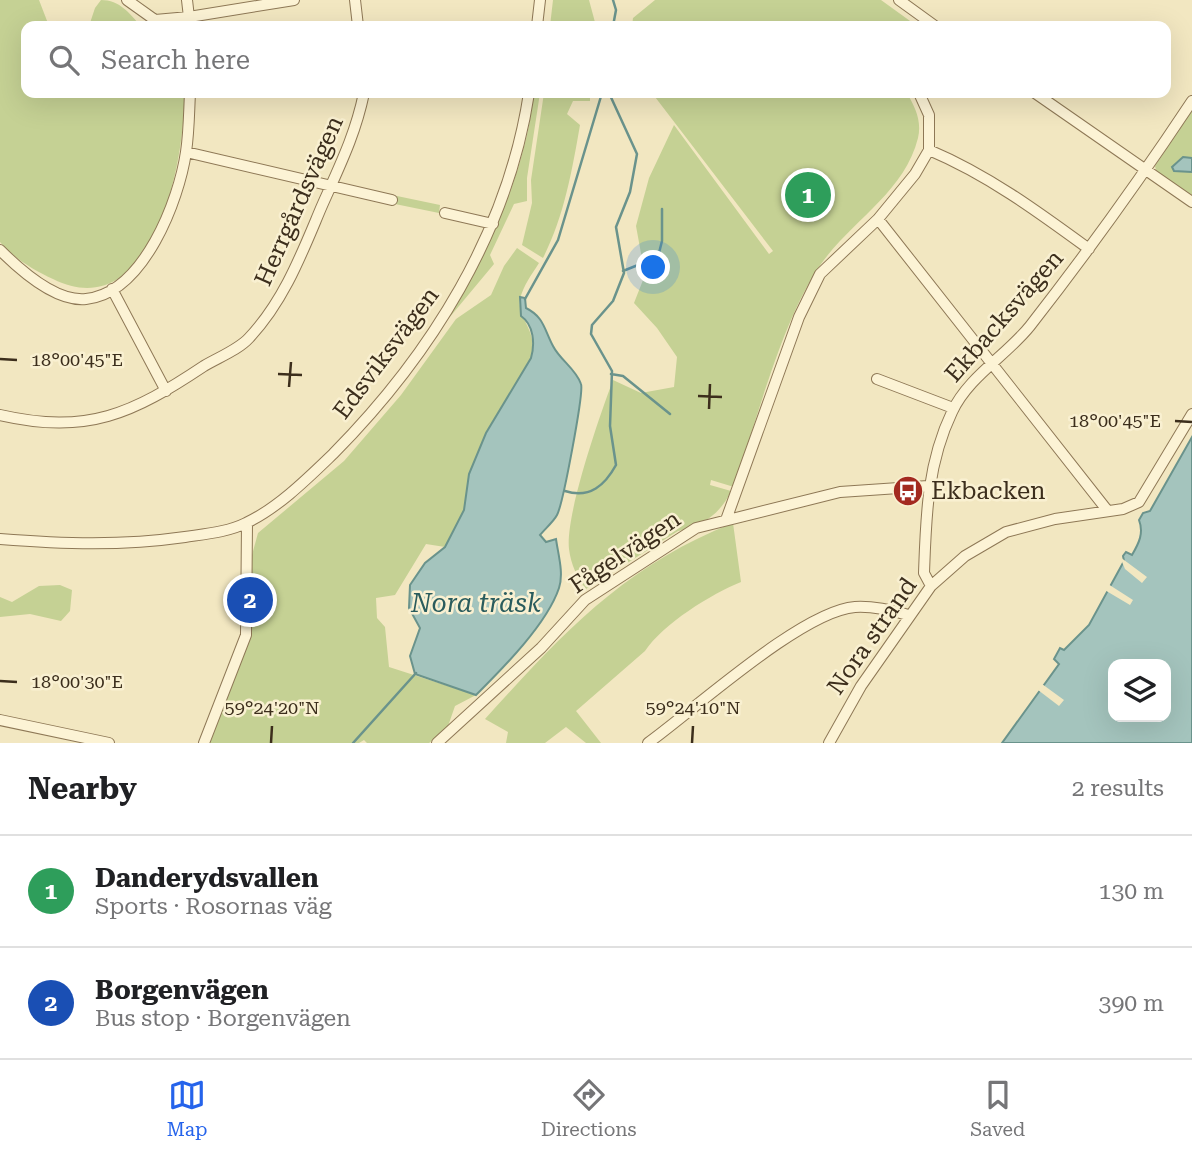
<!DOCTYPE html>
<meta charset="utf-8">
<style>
:root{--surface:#fff;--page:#f6f6f6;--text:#202124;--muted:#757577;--line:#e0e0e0;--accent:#2563eb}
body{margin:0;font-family:"Roboto Serif",serif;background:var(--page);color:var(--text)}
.controls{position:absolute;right:21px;bottom:21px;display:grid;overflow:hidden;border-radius:14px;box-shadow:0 7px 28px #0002}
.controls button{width:63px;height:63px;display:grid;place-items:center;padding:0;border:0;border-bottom:2px solid var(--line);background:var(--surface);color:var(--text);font:35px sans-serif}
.you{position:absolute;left:654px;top:268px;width:24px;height:24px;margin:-18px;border:5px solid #fff;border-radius:50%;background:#1a73e8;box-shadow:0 0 0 10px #1a73e833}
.badge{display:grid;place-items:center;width:46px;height:46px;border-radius:50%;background:var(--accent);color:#fff;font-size:23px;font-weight:700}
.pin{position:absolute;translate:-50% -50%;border:4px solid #fff;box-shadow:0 2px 7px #0006}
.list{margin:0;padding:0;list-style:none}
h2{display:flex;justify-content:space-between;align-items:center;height:91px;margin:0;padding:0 28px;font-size:30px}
h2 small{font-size:23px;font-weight:400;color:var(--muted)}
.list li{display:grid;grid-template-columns:46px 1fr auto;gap:21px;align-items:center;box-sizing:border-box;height:112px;padding:0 28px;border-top:2px solid var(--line)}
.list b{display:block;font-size:26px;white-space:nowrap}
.list p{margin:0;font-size:23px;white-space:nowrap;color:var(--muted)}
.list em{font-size:23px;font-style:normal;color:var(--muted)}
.icon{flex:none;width:38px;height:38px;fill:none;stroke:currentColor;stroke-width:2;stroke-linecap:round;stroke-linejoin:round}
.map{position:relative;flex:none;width:1192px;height:743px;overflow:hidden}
.search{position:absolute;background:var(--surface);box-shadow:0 7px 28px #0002;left:21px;right:21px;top:21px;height:77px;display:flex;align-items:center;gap:18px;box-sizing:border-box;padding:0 24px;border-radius:14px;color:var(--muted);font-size:26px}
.sheet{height:315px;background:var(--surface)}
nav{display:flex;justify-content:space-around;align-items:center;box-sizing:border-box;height:98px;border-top:2px solid var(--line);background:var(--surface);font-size:19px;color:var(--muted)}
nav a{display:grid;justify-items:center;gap:4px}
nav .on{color:var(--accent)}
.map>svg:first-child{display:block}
.green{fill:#c5d194}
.water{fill:#a4c4bd;stroke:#6a938c;stroke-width:2;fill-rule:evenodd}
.pier{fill:#f2e7c1}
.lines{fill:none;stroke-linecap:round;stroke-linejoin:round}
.stream{stroke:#6a938c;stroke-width:2.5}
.minor-casing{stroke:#8e7856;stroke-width:12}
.minor{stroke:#fcf3d5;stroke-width:10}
.ticks{fill:none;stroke:#3c2e1c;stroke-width:2.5}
.labels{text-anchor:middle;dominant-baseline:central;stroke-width:5;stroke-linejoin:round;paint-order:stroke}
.street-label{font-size:24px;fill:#3c2e1c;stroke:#f9f0d1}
.poi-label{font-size:24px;fill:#3c2e1c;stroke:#f9f0d1;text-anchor:start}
.water-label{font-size:26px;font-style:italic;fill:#2a5c5d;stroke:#f9f0d1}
.ticks-label{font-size:18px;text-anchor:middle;fill:#3c2e1c;stroke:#f9f0d1;stroke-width:5;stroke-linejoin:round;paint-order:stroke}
</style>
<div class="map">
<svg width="1192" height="743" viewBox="0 0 1192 743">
<rect width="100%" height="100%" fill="#f2e7c1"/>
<path class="green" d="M 0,0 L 39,0 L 49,26 L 26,26 L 26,93 L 184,93 C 186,162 152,328 53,279 C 35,271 12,257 0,242 Z
M 101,0 C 120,0 129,13 141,26 L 89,26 L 95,8 Z
M 553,0 L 589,0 L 596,26 L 550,26 Z
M 655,0 L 881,0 L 917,26 L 632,26 L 633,18 Z
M 534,93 L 540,93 L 527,178 L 527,201 L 514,204 L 490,255 L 494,264 L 449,318 C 489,248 525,174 534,93 Z
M 544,93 L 590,93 L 590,101 L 573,101 L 567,114 L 580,125 C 572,171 564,217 543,258 L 522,245 L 532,203 L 531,180 Z
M 652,93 L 907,93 C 915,107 922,121 918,138 C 904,193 852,220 821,264 C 782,319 757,420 734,487 L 711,480 L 710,485 L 731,491 C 721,513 702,527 678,531 L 586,589 C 577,577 571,565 569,549 C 565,515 600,415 613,380 L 641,393 L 674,387 L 677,357 L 657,328 L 634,303 L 645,275 L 636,226 L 649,178 L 674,125 L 769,254 L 773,251 Z
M 1192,111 L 1192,198 L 1157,174 L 1155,166 Z
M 397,196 L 440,205 L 439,213 L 395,204 Z
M 517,248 L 539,263 C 532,274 523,286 520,299 C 517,319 539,331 531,358 L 486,433 L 469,474 L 464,510 L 445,547 L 426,544 L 395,595 L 376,598 L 377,618 L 385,627 L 389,667 L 476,695 L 455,706 L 447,729 L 429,743 L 367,743 L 364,740 L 359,743 L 210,743 L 244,652 L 252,622 L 252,555 L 258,533 L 344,461 L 401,395 L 456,319 L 491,295 L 504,266 Z
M 733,523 L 741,582 C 711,594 663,624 645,651 L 576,711 L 601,743 L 586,743 L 566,727 L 545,743 L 506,743 L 508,732 L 485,719 C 562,634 624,566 733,523 Z
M 60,585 L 72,590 L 70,611 L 61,621 L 30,614 L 0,617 L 0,597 L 12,602 L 39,586 Z"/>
<path class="water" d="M 1183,157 L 1192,158 L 1192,172 L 1174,171 L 1172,167 Z
M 520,297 L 525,298 L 526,308 C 544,317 544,329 553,346 C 560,360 576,369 581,384 C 584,392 563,504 557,515 C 554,521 545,529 540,535 L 546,542 L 556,539 C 558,554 564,573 559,588 C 547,624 503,668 476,695 L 415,674 L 410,656 L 420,628 L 409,608 L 410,585 L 425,563 L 445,547 L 464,510 L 469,474 L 486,433 L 531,358 C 535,344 534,325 521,316 Z
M 1192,437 L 1192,743 L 1002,743 L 1059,664 L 1054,659 L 1060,648 L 1064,650 L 1089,625 L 1124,561 L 1123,556 L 1126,552 L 1132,555 C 1139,543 1144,533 1139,520 L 1143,513 L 1150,511 ZM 1113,664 L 1166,664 L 1166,717 L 1113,717 Z"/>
<path class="pier" d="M 1120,557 L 1147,577 L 1142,583 L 1125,569 Z
M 1108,584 L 1133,600 L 1130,605 L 1103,589 Z
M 1042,684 L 1064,700 L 1059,706 L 1038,690 Z"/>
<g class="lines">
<path class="stream" d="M 613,0 L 616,10 L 613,26
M 623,271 L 658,257 L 662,241 L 662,209
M 525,299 L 558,240 L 602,93
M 611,374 L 623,376 L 670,414
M 565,491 C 590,499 605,485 616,465 L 610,426 L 612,371 L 591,334 L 592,325 L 613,301 L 624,273 L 616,227 L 630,192 L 637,154 L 609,93
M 353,743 L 416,673"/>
<g class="minor-casing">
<path id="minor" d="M 127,0 L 155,20 L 189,17 L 294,0
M 187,0 L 190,26
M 355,0 L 358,26
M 899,0 L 935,26
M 537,26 L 540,0
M 1035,93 L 1192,202
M 929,150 C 988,175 1037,211 1089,249
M 186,152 L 392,200
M 445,213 L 493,224
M 878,219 L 1107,510
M 0,250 C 20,270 56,302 86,299 C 144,293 179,200 186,152 C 189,132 189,112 190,93
M 112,289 L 166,391
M 877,379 L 953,408
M 0,415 C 88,435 132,414 204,366 C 219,357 238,350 249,338 C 284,301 302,253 321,208 C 339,167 355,136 364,93
M 726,520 L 799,317 L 820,274 L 878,219 L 915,174 L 929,150 L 929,115 L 919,93
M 0,539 C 63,544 122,546 185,537 C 205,534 228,532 246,523 C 278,508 308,478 333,454 C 431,355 508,232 529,93
M 931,586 L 924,573 C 926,517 927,464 952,412 C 968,377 1007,355 1030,326 C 1087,253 1141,178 1192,101
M 0,720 L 109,743
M 204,743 L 246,635 L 247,523
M 437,743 L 541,648 L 585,600 L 696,528 L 840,492 L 928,486
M 648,743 C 694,710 802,611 855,607 C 871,606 893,610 908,615
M 829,743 L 861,686 L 931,586 L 965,556 L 1006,532 L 1055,519 L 1123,509 L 1139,502 L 1192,414"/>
</g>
<use href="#minor" class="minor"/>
</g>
<path class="ticks" d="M 0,359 L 17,360M 278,374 L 302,375M 289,387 L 291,362M 698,396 L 722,397M 709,409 L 710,384M 1175,421 L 1192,422M 0,681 L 17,682M 271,743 L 272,726M 692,743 L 693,726"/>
<defs>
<g id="bus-disc" transform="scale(1.575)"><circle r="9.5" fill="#a32a20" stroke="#f9f0d1"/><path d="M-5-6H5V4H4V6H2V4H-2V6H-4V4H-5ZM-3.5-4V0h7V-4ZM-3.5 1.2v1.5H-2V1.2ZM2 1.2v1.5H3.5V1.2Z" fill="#fff"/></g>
</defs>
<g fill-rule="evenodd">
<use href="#bus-disc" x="908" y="491"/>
</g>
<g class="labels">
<g class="street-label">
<text transform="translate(299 201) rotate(-66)">Herrgårdsvägen</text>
<text transform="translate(1004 316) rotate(-49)">Ekbacksvägen</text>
<text transform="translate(386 353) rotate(-53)">Edsviksvägen</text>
<text transform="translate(625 552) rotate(-34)">Fågelvägen</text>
<text transform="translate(872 636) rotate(-55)">Nora strand</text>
</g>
<g class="poi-label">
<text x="931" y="491">Ekbacken</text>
</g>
<g class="water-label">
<text x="476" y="603">Nora träsk</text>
</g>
</g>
<g class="ticks-label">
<text x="77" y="366">18°00'45"E</text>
<text x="1115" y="427">18°00'45"E</text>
<text x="77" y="688">18°00'30"E</text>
<text x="272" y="714">59°24'20"N</text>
<text x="693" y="714">59°24'10"N</text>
</g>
</svg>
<div class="controls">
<button><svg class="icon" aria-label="layers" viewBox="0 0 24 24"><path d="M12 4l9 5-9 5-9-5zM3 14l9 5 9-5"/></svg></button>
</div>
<div class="you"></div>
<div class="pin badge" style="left:808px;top:195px;background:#2e9e5b">1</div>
<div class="pin badge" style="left:250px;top:600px;background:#1a4fb4">2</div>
<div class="search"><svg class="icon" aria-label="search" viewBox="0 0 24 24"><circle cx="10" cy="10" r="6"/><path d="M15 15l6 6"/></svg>Search here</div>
</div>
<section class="sheet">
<h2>Nearby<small>2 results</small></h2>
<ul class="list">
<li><span class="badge" style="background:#2e9e5b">1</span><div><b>Danderydsvallen</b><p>Sports · Rosornas väg</p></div><em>130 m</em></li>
<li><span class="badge" style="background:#1a4fb4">2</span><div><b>Borgenvägen</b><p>Bus stop · Borgenvägen</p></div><em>390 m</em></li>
</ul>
</section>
<nav>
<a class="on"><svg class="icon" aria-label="map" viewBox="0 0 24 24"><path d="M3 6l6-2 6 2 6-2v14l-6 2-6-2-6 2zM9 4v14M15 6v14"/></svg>Map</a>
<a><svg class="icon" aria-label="directions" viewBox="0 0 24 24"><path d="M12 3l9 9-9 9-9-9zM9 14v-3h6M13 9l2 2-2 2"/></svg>Directions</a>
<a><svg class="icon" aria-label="saved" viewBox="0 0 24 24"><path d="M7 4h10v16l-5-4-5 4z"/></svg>Saved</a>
</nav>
